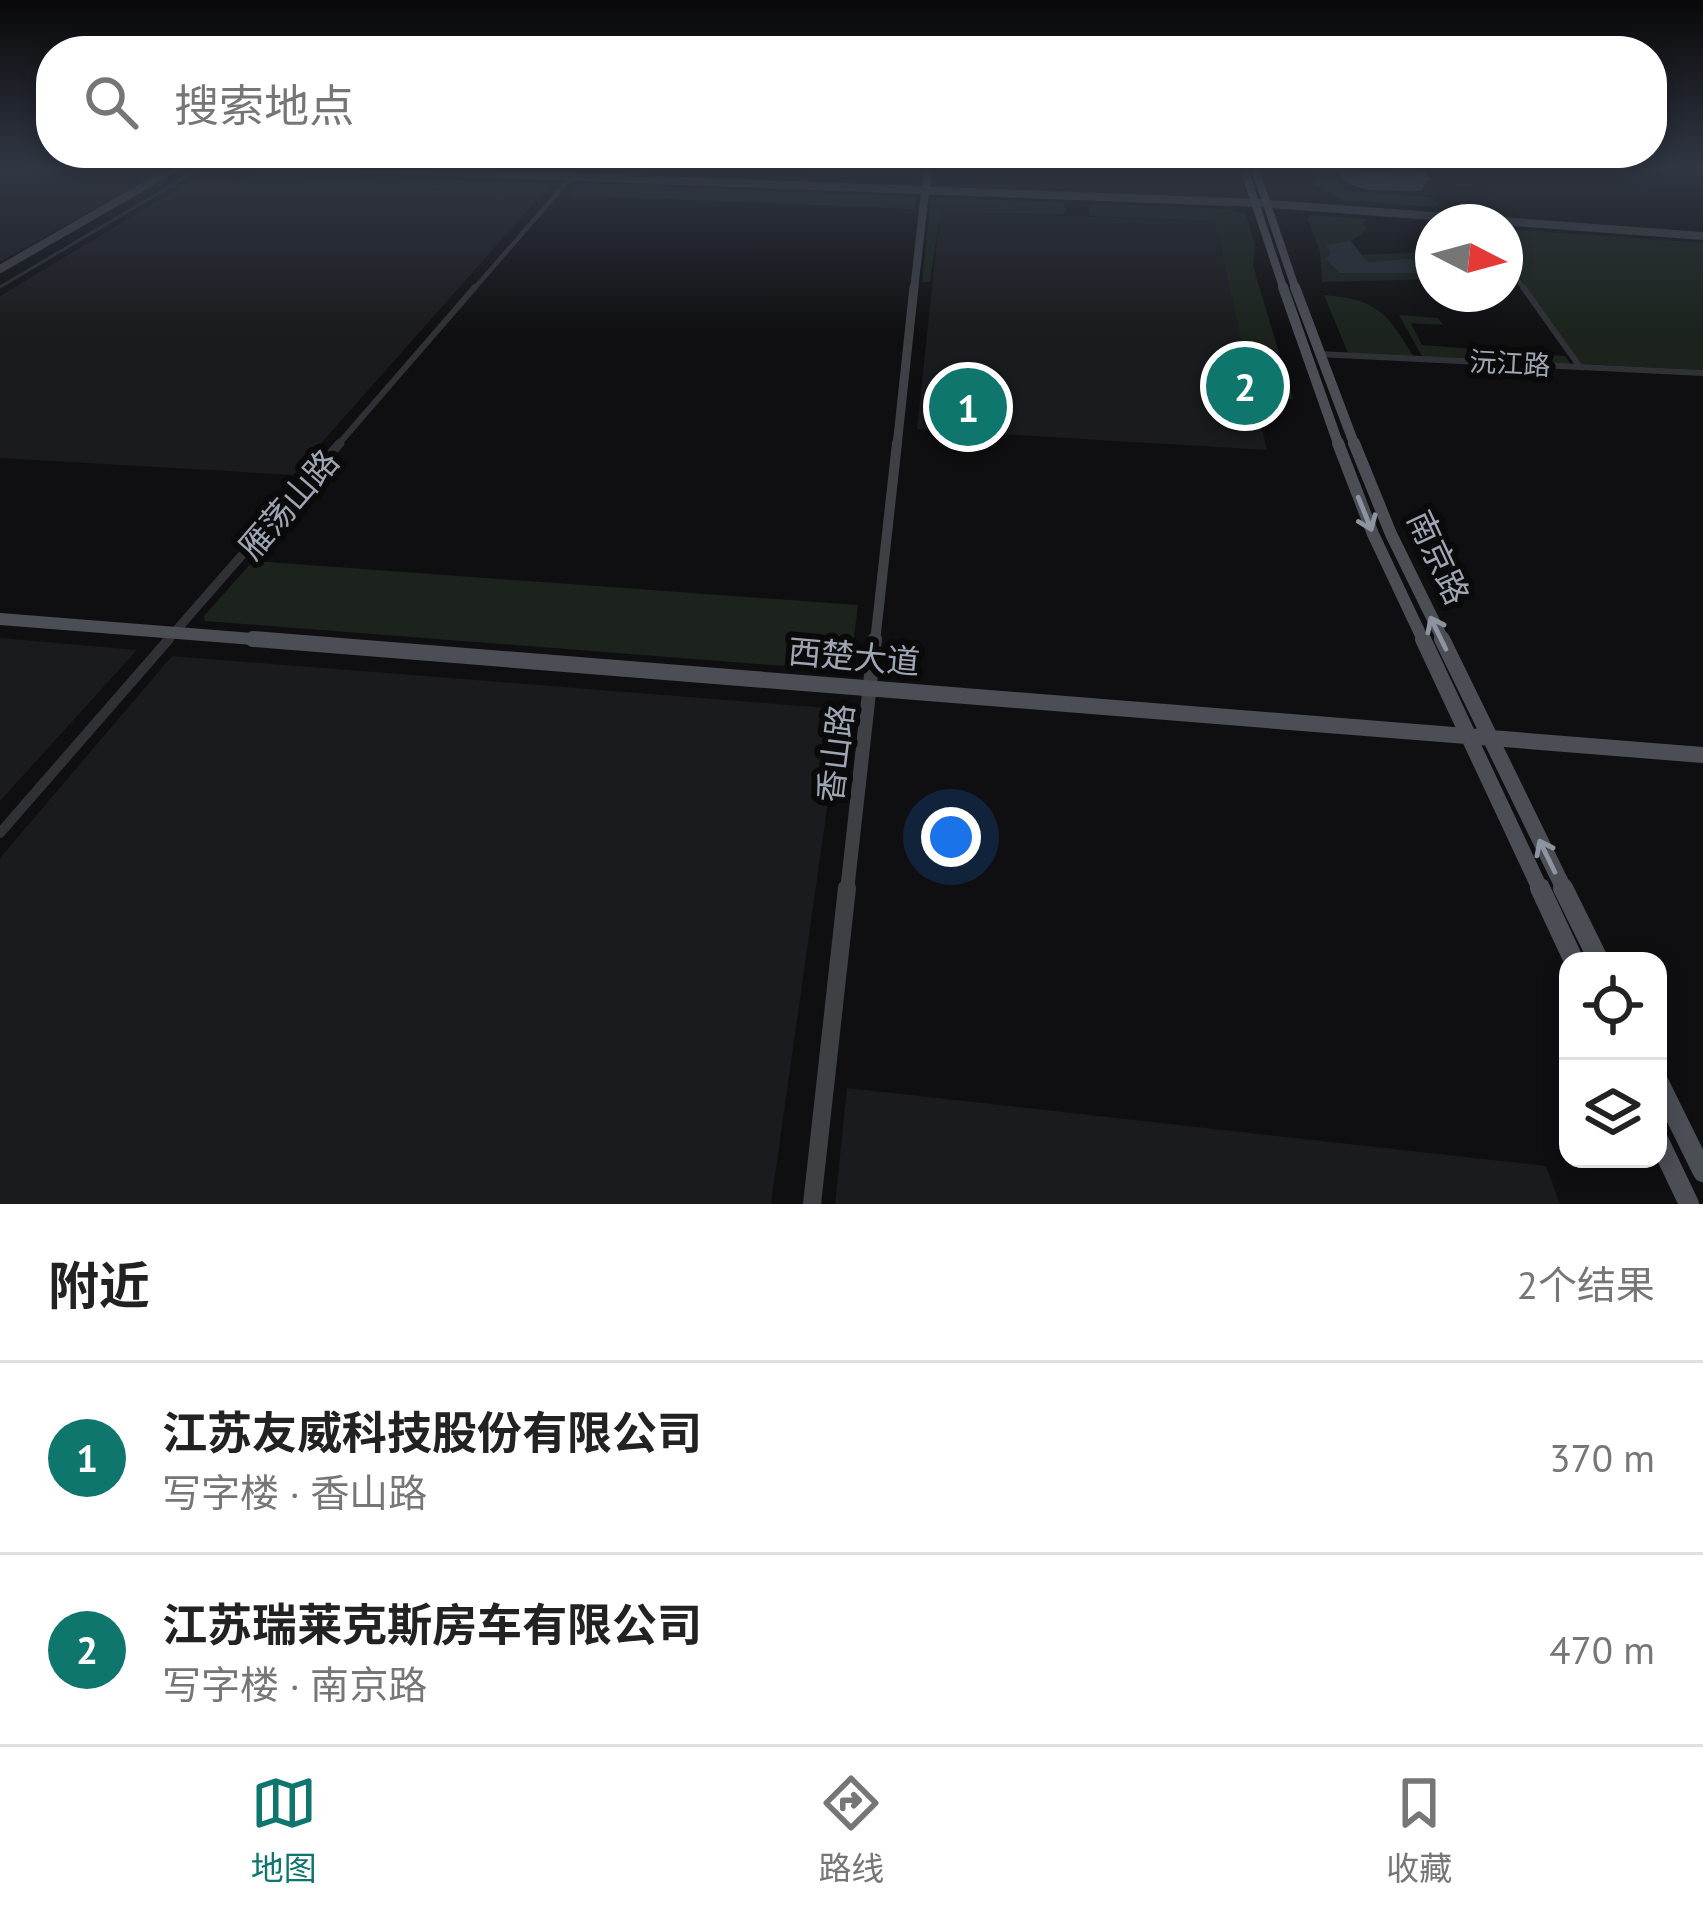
<!DOCTYPE html>
<html lang="zh">
<meta charset="utf-8">
<style>
:root{--surface:#fff;--page:#f2f2f2;--text:#222;--muted:#767676;--line:#e0e0e0;--accent:#0f766e}
body{margin:0;font-family:"PT Sans","Noto Sans SC",sans-serif;background:var(--page);color:var(--text)}
.controls{position:absolute;right:36px;bottom:36px;display:grid;overflow:hidden;border-radius:24px;box-shadow:0 6px 18px #0003}
.controls button{width:108px;height:108px;display:grid;place-items:center;padding:0;border:0;border-bottom:3px solid var(--line);background:var(--surface);color:var(--text);font:60px sans-serif}
.compass{position:absolute;left:1415px;top:204px;width:108px;height:108px;border-radius:50%;background:var(--surface);box-shadow:0 6px 18px #0003;rotate:96deg}
.you{position:absolute;left:951px;top:837px;width:42px;height:42px;margin:-30px;border:9px solid #fff;border-radius:50%;background:#1a73e8;box-shadow:0 0 0 18px #1a73e833}
.badge{display:grid;place-items:center;width:78px;height:78px;border-radius:50%;background:var(--accent);color:#fff;font-size:39px;font-weight:700}
.pin{position:absolute;translate:-50% -50%;border:6px solid #fff;box-shadow:0 3px 12px #0006}
.list{margin:0;padding:0;list-style:none}
h2{display:flex;justify-content:space-between;align-items:center;height:156px;margin:0;padding:0 48px;font-size:51px}
h2 small{font-size:39px;font-weight:400;color:var(--muted)}
.list li{display:grid;grid-template-columns:78px 1fr auto;gap:36px;align-items:center;box-sizing:border-box;height:192px;padding:0 48px;border-top:3px solid var(--line)}
.list b{display:block;font-size:45px;white-space:nowrap}
.list p{margin:0;font-size:39px;white-space:nowrap;color:var(--muted)}
.list em{font-size:39px;font-style:normal;color:var(--muted)}
.icon{flex:none;width:66px;height:66px;fill:none;stroke:currentColor;stroke-width:2;stroke-linecap:round;stroke-linejoin:round}
.map{position:relative;flex:none;width:1703px;height:1204px;overflow:hidden}
.search{position:absolute;background:var(--surface);box-shadow:0 6px 18px #0003;left:36px;right:36px;top:36px;height:132px;display:flex;align-items:center;gap:30px;box-sizing:border-box;padding:0 42px;border-radius:48px;color:var(--muted);font-size:45px}
.sheet{height:540px;background:var(--surface)}
nav{display:flex;justify-content:space-around;align-items:center;box-sizing:border-box;height:168px;border-top:3px solid var(--line);background:var(--surface);font-size:33px;color:var(--muted)}
nav a{display:grid;justify-items:center;gap:6px}
nav .on{color:var(--accent)}
.map>svg:first-child{display:block}
.built{fill:#1a1b1e}
.green{fill:#1b231c}
.water{fill:#252e35}
.lines{fill:none;stroke-linecap:round;stroke-linejoin:round}
.stream{stroke:#252e35;stroke-width:3}
.street-far3{stroke:#303136;stroke-width:4.5}
.street-far2{stroke:#303136;stroke-width:6}
.street-far1{stroke:#303136;stroke-width:9}
.street{stroke:#303136;stroke-width:10}
.secondary-far4{stroke:#3e4046;stroke-width:8}
.secondary-far3{stroke:#3e4046;stroke-width:9}
.secondary-far2{stroke:#3e4046;stroke-width:10}
.secondary-far1{stroke:#3e4046;stroke-width:14}
.secondary{stroke:#3e4046;stroke-width:18}
.primary-far4{stroke:#4b4e55;stroke-width:8}
.primary-far3{stroke:#4b4e55;stroke-width:10}
.primary-far2{stroke:#4b4e55;stroke-width:12}
.primary-far1{stroke:#4b4e55;stroke-width:16}
.primary{stroke:#4b4e55;stroke-width:20}
.wall{fill:#424349}
.building{fill:#4c4e54;stroke:#595c63;stroke-width:3}
.oneway{stroke:#8d94a0}
.labels{text-anchor:middle;dominant-baseline:central;stroke-width:12;stroke-linejoin:round;paint-order:stroke}
.far-street-label{font-size:27px;fill:#9ea5b3;stroke:#0a0a0b}
.street-label{font-size:33px;fill:#9ea5b3;stroke:#0a0a0b}
</style>
<div class="map">
<svg width="1703" height="1204" viewBox="0 0 1703 1204">
<rect width="100%" height="100%" fill="#0f0f11"/>
<path class="built" d="M 0,166 L 171,166 L 0,262 Z
M 634,166 L 923,166 L 922,178 Z
M 194,179 L 542,194 L 293,475 L 0,458 L 0,296 Z
M 940,212 L 1215,221 L 1267,450 L 917,429 Z
M 0,638 L 137,650 L 0,801 Z
M 172,656 L 841,709 L 771,1204 L 0,1204 L 0,858 Z
M 847,1088 L 1546,1166 L 1560,1204 L 835,1204 Z"/>
<path class="green" d="M 1308,166 L 1328,166 L 1346,191 L 1431,197 L 1441,207 L 1346,201 L 1316,186 L 1313,183 L 1318,182 Z
M 258,171 L 552,184 L 542,194 L 242,181 Z
M 578,183 L 916,197 L 915,209 L 568,195 Z
M 931,198 L 1064,202 L 1066,211 L 1062,215 L 940,212 L 930,282 L 922,282 Z
M 1088,204 L 1226,209 L 1246,214 L 1255,247 L 1253,266 L 1293,399 L 1254,397 L 1215,221 L 1090,216 Z
M 1313,215 L 1367,219 L 1363,223 L 1367,230 L 1351,241 L 1362,255 L 1433,252 L 1433,279 L 1322,282 L 1320,251 L 1307,218 Z
M 1505,229 L 1703,243 L 1703,370 L 1581,364 L 1505,257 Z
M 1324,295 C 1378,299 1388,314 1414,357 L 1348,353 Z
M 1399,315 L 1438,318 L 1443,325 L 1411,323 L 1422,345 L 1565,356 L 1572,366 L 1423,358 Z
M 253,561 L 858,605 L 851,661 L 836,670 L 205,621 L 204,616 Z"/>
<path class="water" d="M 1350,241 L 1368,262 L 1426,258 L 1433,260 L 1433,273 L 1340,273 L 1326,259 L 1331,253 L 1326,245 Z"/>
<g class="lines">
<path class="stream" d="M 0,287 L 196,171"/>
<path class="street-far3" d="M 1505,262 L 1525,290
M 473,290 L 574,174"/>
<path class="street-far2" d="M 1523,287 L 1580,367
M 1318,354 L 1703,373
M 337,446 L 475,287"/>
<path class="street-far1" d="M 166,642 L 340,443"/>
<path class="street" d="M 0,833 L 169,639"/>
<path class="secondary-far4" d="M 291,166 L 1258,203 L 1703,236
M 0,269 L 179,166
M 914,290 L 928,166"/>
<path class="secondary-far3" d="M 897,446 L 914,287"/>
<path class="secondary-far2" d="M 875,642 L 897,443"/>
<path class="secondary-far1" d="M 847,891 L 875,639"/>
<path class="secondary" d="M 812,1204 L 847,888"/>
<path class="primary-far4" d="M 1243,166 L 1284,290
M 1254,166 L 1296,290"/>
<path class="primary-far3" d="M 1283,287 L 1339,446
M 1295,287 L 1355,446"/>
<path class="primary-far2" d="M 1338,443 L 1373,534 L 1424,642
M 1354,443 L 1391,534 L 1444,642
M 0,619 L 290,642"/>
<path class="primary-far1" d="M 253,639 L 1703,755
M 1423,639 L 1541,891
M 1442,639 L 1565,891"/>
<path class="primary" d="M 1540,888 L 1574,961
M 1563,888 L 1599,961
M 1658,1081 L 1703,1172
M 1658,1139 L 1689,1204"/>
</g>
<path class="wall" d="M 1334,166 L 1416,166 L 1427,178 L 1422,191 L 1368,190 L 1346,183 Z"/>
<path class="building" d="M 1348,166 L 1416,166 L 1427,178 L 1373,177 L 1351,170 Z"/>
<defs><path id="oneway-shaft" d="M-6 0H5M1.5-3L5.5 0L1.5 3" fill="none" stroke-width="1.6" stroke-linecap="round" stroke-linejoin="round" transform="scale(3)"/></defs>
<g class="oneway">
<use href="#oneway-shaft" transform="translate(1365 514) rotate(68)"/>
<use href="#oneway-shaft" transform="translate(1438 633) rotate(-116)"/>
<use href="#oneway-shaft" transform="translate(1547 856) rotate(-116)"/>
</g>
<linearGradient id="sky" x2="0" y2="1"><stop stop-color="#080809"/><stop offset="0.5" stop-color="#313743"/><stop offset="1" stop-color="#313743" stop-opacity="0"/></linearGradient>
<rect width="1703" height="335" fill="url(#sky)"/>
<g class="labels">
<g class="far-street-label">
<text transform="translate(1510 363) rotate(3)">沅江路</text>
</g>
<g class="street-label">
<text transform="translate(288 504) rotate(-49)">雁荡山路</text>
<text transform="translate(1439 557) rotate(65)">南京路</text>
<text transform="translate(854 656) rotate(5)">西楚大道</text>
<text transform="translate(835 753) rotate(-83)">香山路</text>
</g>
</g>
</svg>
<div class="controls">
<button><svg class="icon" aria-label="locate" viewBox="0 0 24 24"><circle cx="12" cy="12" r="6"/><path d="M12 2v4M12 18v4M2 12h4M18 12h4"/></svg></button>
<button><svg class="icon" aria-label="layers" viewBox="0 0 24 24"><path d="M12 4l9 5-9 5-9-5zM3 14l9 5 9-5"/></svg></button>
</div>
<svg class="compass" viewBox="-18 -18 36 36"><path d="M0-13l5 13h-10z" fill="#e53935"/><path d="M0 13l5-13h-10z" fill="#767676"/></svg>
<div class="you"></div>
<div class="pin badge" style="left:968px;top:407px">1</div>
<div class="pin badge" style="left:1245px;top:386px">2</div>
<div class="search"><svg class="icon" aria-label="search" viewBox="0 0 24 24"><circle cx="10" cy="10" r="6"/><path d="M15 15l6 6"/></svg>搜索地点</div>
</div>
<section class="sheet">
<h2>附近<small>2个结果</small></h2>
<ul class="list">
<li><span class="badge">1</span><div><b>江苏友威科技股份有限公司</b><p>写字楼 · 香山路</p></div><em>370 m</em></li>
<li><span class="badge">2</span><div><b>江苏瑞莱克斯房车有限公司</b><p>写字楼 · 南京路</p></div><em>470 m</em></li>
</ul>
</section>
<nav>
<a class="on"><svg class="icon" aria-label="map" viewBox="0 0 24 24"><path d="M3 6l6-2 6 2 6-2v14l-6 2-6-2-6 2zM9 4v14M15 6v14"/></svg>地图</a>
<a><svg class="icon" aria-label="directions" viewBox="0 0 24 24"><path d="M12 3l9 9-9 9-9-9zM9 14v-3h6M13 9l2 2-2 2"/></svg>路线</a>
<a><svg class="icon" aria-label="saved" viewBox="0 0 24 24"><path d="M7 4h10v16l-5-4-5 4z"/></svg>收藏</a>
</nav>
